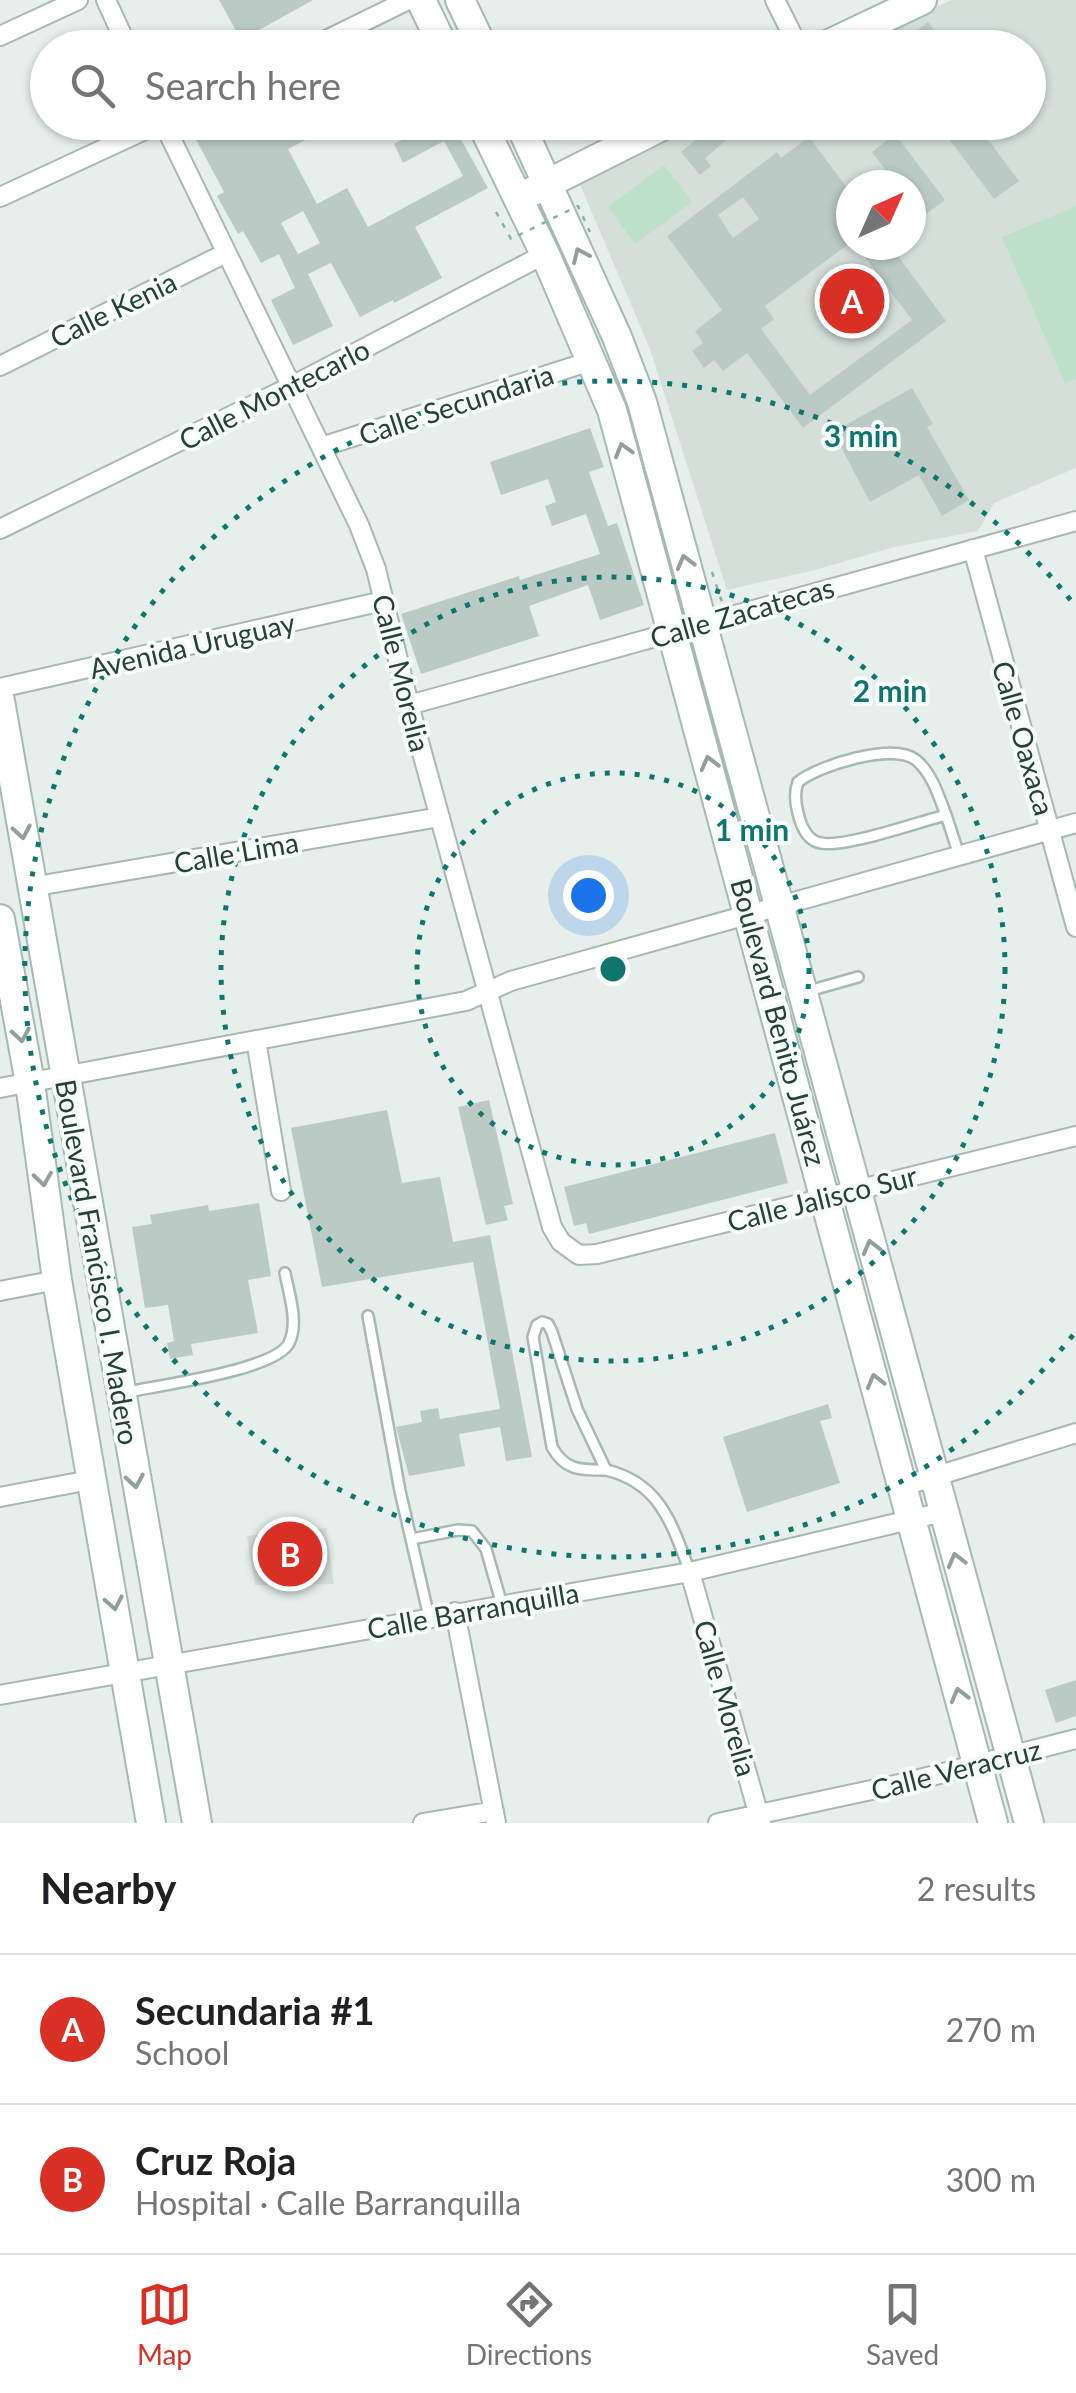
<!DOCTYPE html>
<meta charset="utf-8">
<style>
:root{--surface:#fff;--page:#f6f6f6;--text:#202124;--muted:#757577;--line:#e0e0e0;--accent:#d93025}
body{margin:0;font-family:Lato,sans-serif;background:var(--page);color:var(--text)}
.compass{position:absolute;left:836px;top:170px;width:90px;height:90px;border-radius:50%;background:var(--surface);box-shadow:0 2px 8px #0004;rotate:45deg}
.you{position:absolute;left:588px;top:895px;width:35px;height:35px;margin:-25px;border:8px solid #fff;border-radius:50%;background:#1a73e8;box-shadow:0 0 0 15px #1a73e833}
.badge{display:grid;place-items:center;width:65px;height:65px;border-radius:50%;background:var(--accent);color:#fff;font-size:32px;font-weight:700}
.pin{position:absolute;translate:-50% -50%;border:5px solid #fff;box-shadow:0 2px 10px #0006}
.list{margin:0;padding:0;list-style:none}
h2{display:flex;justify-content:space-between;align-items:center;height:130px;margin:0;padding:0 40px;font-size:42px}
h2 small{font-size:32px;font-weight:400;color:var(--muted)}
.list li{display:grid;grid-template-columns:65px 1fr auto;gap:30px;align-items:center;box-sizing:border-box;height:150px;padding:0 40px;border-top:2px solid var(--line)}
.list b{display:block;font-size:38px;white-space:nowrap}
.list p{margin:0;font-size:32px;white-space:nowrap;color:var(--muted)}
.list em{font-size:32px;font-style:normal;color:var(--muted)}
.icon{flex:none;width:55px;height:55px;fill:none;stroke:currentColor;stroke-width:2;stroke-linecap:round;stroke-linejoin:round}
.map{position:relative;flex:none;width:1076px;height:1823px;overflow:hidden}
.search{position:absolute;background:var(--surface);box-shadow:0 2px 8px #0004;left:30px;right:30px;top:30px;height:110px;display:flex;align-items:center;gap:25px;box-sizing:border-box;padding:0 35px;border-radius:55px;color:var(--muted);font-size:38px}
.sheet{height:430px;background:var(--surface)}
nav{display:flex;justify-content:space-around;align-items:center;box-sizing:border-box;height:140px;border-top:2px solid var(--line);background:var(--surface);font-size:28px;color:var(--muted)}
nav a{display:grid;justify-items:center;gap:5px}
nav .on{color:var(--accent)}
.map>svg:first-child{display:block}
.built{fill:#d4dfda;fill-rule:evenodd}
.green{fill:#bfe0c8}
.building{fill:#bbcac4;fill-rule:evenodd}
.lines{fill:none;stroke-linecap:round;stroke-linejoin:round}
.lane-casing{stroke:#a8b8b2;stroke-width:14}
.street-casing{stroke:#a8b8b2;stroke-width:22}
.secondary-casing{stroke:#a4bbb3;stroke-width:32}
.path{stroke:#86b3a5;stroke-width:2.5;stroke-dasharray:5 8;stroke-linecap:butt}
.lane{stroke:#fff;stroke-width:9}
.street{stroke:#fff;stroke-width:18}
.secondary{stroke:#fff;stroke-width:28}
.path-bridge{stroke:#86b3a5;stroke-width:2.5;stroke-dasharray:5 8;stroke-linecap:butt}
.oneway{stroke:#92a09c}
.ring{fill:none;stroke:#0f766e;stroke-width:5;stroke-dasharray:5 10}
.labels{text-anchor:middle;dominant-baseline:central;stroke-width:8;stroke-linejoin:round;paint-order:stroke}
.street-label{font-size:28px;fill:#24423a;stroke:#f7fbf9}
.centre{fill:#0f766e;stroke:#f7fbf9;stroke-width:5}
.ring-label{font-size:30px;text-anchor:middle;font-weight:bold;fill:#0f766e;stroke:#f7fbf9;stroke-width:8;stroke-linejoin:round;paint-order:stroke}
</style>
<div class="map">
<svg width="1076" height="1823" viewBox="0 0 1076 1823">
<rect width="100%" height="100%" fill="#e6efeb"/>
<path class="built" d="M 952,0 L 1076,0 L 1076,468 L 994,503 L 978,531 L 894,547 L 815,570 L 727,590 L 650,349 L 578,180 L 690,123 L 1028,122 L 1028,48 L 842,47 ZM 851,185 L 911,185 L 911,245 L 851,245 Z
M 326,1528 L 334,1584 L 255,1585 L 247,1536 Z"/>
<path class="green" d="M 664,165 L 692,202 L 635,244 L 608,207 Z
M 1076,206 L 1076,379 L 1065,384 L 1002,237 Z"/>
<path class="building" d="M 219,0 L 313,0 L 241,40 Z
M 928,22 L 948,48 L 894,48 Z
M 210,122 L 340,122 L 288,149 L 317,204 L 347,188 L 368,227 L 463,176 L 444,141 L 403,163 L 394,144 L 412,135 L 406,122 L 456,122 L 461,133 L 458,134 L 488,188 L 415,227 L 442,278 L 394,303 L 393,300 L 360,317 L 331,263 L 308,274 L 333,326 L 293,345 L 271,300 L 295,288 L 279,254 L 261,263 L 243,231 L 238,234 L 217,196 L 224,192 L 192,132 ZM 303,211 L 320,243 L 298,254 L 281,223 Z
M 717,122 L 748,122 L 705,158 L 711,166 L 700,175 L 681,152 Z
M 970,122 L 975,122 L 1019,181 L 994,199 L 949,139 Z
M 895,134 L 945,200 L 911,225 L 911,185 L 897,185 L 872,152 Z
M 809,137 L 851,193 L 851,242 L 765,306 L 774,319 L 761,329 L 810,395 L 912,320 L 856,245 L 890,245 L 946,321 L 803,428 L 747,353 L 723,371 L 714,360 L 704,368 L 692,351 L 703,343 L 695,331 L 722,310 L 667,236 L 777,152 L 781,158 ZM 743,197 L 759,219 L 733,238 L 718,215 Z
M 912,388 L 933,424 L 927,427 L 969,500 L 942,516 L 919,475 L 870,502 L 833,432 Z
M 590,428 L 604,467 L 589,472 L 608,526 L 617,523 L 644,605 L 600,620 L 588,585 L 529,606 L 539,636 L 421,674 L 401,614 L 519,576 L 520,580 L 600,554 L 586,514 L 552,526 L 545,506 L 556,502 L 548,479 L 501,495 L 490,462 Z
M 489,1100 L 513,1204 L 504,1206 L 508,1220 L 486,1225 L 458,1107 Z
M 387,1110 L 402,1183 L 440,1177 L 453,1242 L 490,1235 L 532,1457 L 506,1461 L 500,1427 L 459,1434 L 465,1466 L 409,1476 L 396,1427 L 422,1422 L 420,1411 L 438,1408 L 440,1419 L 500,1409 L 473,1262 L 322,1287 L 291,1128 Z
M 775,1133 L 788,1183 L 589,1234 L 586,1223 L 574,1226 L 564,1187 Z
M 259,1203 L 271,1276 L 248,1280 L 258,1333 L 191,1344 L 193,1355 L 170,1359 L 167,1343 L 174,1341 L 168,1305 L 145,1308 L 132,1227 L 152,1224 L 150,1215 L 208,1205 L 209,1211 Z
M 828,1404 L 832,1418 L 820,1421 L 840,1483 L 747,1512 L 723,1437 Z
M 1076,1680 L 1076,1716 L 1056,1723 L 1045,1690 Z"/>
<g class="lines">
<g class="lane-casing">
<path id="lane" d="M 946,815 C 939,797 932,773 916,760 C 894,742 819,765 798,782 C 794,793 795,802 798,813 C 801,826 807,841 821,843 C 845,848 918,822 946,815 L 959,855
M 805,992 L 858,977
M 368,1316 L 400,1491 L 429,1617
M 128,1392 C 160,1385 276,1370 289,1343 C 299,1323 289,1294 285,1273
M 606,1470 C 581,1470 565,1471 552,1447 L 533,1337 L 537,1325 L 542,1322 L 548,1324 L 552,1332 L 577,1409 L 606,1470 C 661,1483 672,1525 690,1572
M 412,1539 L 458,1530 L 472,1531 L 486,1549 L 502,1605"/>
</g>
<g class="street-casing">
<path id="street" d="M 106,0 L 128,48
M 775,0 L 799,48
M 0,36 L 78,0
M 310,48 L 408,0
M 163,122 L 359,525 L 376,569 L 409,705 L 552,1227 L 561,1242 L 579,1255 L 597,1254 L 1076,1136
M 0,197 L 162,122
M 0,366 L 226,253
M 321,447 L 591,361
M 0,529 L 292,386 L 545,254
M 973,549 L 1076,927
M 0,688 L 383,601
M 409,705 L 1076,521
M 31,887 L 440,817
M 256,1040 L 281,1191
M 0,1088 L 466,1001 L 511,981 L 1076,823
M 0,1291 L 57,1280
M 904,1486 L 1076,1433
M 0,1497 L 90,1480
M 690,1572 L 761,1823
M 455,1612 L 496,1823
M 0,1695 L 690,1572 L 943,1512
M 423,1823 L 494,1811
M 718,1823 L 904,1783 L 1076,1739"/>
</g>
<g class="secondary-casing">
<path id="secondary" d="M 421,0 L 444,48
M 460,0 L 483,48
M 821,48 L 922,0
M 481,122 L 545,254 L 612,410 L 993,1823
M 519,122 L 617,337 L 642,402 L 1029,1823
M 533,191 L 670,122
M 0,701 L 197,1823
M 0,919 L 30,1083 L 57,1280 L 151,1823"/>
</g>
<path class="path" d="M 712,572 L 722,602"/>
<use href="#lane" class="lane"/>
<use href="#street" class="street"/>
<use href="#secondary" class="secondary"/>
<path class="path-bridge" d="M 496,212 L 511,239 L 578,206 L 590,232"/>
</g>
<defs><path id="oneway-chevron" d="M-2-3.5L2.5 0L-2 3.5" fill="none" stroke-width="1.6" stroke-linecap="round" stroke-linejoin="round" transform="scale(2.5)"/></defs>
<g class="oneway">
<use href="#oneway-chevron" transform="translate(580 255) rotate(-114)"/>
<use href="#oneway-chevron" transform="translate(623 450) rotate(-106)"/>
<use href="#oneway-chevron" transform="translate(685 562) rotate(-105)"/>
<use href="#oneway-chevron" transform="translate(709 763) rotate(-105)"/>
<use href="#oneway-chevron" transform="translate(22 832) rotate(80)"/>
<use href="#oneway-chevron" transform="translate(21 1035) rotate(80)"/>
<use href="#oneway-chevron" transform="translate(43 1179) rotate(82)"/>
<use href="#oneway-chevron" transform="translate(871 1247) rotate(-105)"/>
<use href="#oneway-chevron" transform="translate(875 1381) rotate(-105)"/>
<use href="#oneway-chevron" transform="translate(135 1481) rotate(80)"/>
<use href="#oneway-chevron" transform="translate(956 1560) rotate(-105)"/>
<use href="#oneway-chevron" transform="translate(114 1603) rotate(79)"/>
<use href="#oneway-chevron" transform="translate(959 1695) rotate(-105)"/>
</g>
<g class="ring">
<circle cx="613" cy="969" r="196"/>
<circle cx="613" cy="969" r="392"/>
<path d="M1073 1335A588 588 0 1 1 1073 603"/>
</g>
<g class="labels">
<g class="street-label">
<text transform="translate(113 309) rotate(-26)">Calle Kenia</text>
<text transform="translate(274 394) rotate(-27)">Calle Montecarlo</text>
<text transform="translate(456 404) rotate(-18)">Calle Secundaria</text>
<text transform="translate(742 612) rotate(-16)">Calle Zacatecas</text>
<text transform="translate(192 645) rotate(-13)">Avenida Uruguay</text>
<text transform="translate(402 673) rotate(76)">Calle Morelia</text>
<text transform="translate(1024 738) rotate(74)">Calle Oaxaca</text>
<text transform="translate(236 852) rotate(-10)">Calle Lima</text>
<text transform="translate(779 1022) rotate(75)">Boulevard Benito Juárez</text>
<text transform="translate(822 1198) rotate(-14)">Calle Jalisco Sur</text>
<text transform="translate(98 1262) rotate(80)">Boulevard Francisco I. Madero</text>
<text transform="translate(473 1610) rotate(-10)">Calle Barranquilla</text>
<text transform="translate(726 1698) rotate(74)">Calle Morelia</text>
<text transform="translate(956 1769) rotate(-14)">Calle Veracruz</text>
</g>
</g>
<circle cx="613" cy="969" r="15" class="centre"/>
<g class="ring-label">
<text x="861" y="447">3 min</text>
<text x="890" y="702">2 min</text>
<text x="752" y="841">1 min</text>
</g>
</svg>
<svg class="compass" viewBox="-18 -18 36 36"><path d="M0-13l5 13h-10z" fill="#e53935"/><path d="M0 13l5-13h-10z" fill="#757577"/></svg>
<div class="you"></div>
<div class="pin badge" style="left:852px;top:301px">A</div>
<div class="pin badge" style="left:290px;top:1554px">B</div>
<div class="search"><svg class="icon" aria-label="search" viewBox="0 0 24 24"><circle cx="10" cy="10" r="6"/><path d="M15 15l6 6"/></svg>Search here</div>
</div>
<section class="sheet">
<h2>Nearby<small>2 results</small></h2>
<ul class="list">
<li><span class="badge">A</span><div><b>Secundaria #1</b><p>School</p></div><em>270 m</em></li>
<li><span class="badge">B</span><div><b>Cruz Roja</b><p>Hospital · Calle Barranquilla</p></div><em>300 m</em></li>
</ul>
</section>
<nav>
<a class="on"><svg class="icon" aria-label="map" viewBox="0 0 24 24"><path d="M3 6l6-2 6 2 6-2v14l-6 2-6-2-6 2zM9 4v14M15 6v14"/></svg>Map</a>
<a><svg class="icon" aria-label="directions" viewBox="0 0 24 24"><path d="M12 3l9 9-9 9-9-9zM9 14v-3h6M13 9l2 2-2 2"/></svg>Directions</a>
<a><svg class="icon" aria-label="saved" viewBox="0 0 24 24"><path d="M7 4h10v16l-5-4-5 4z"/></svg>Saved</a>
</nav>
